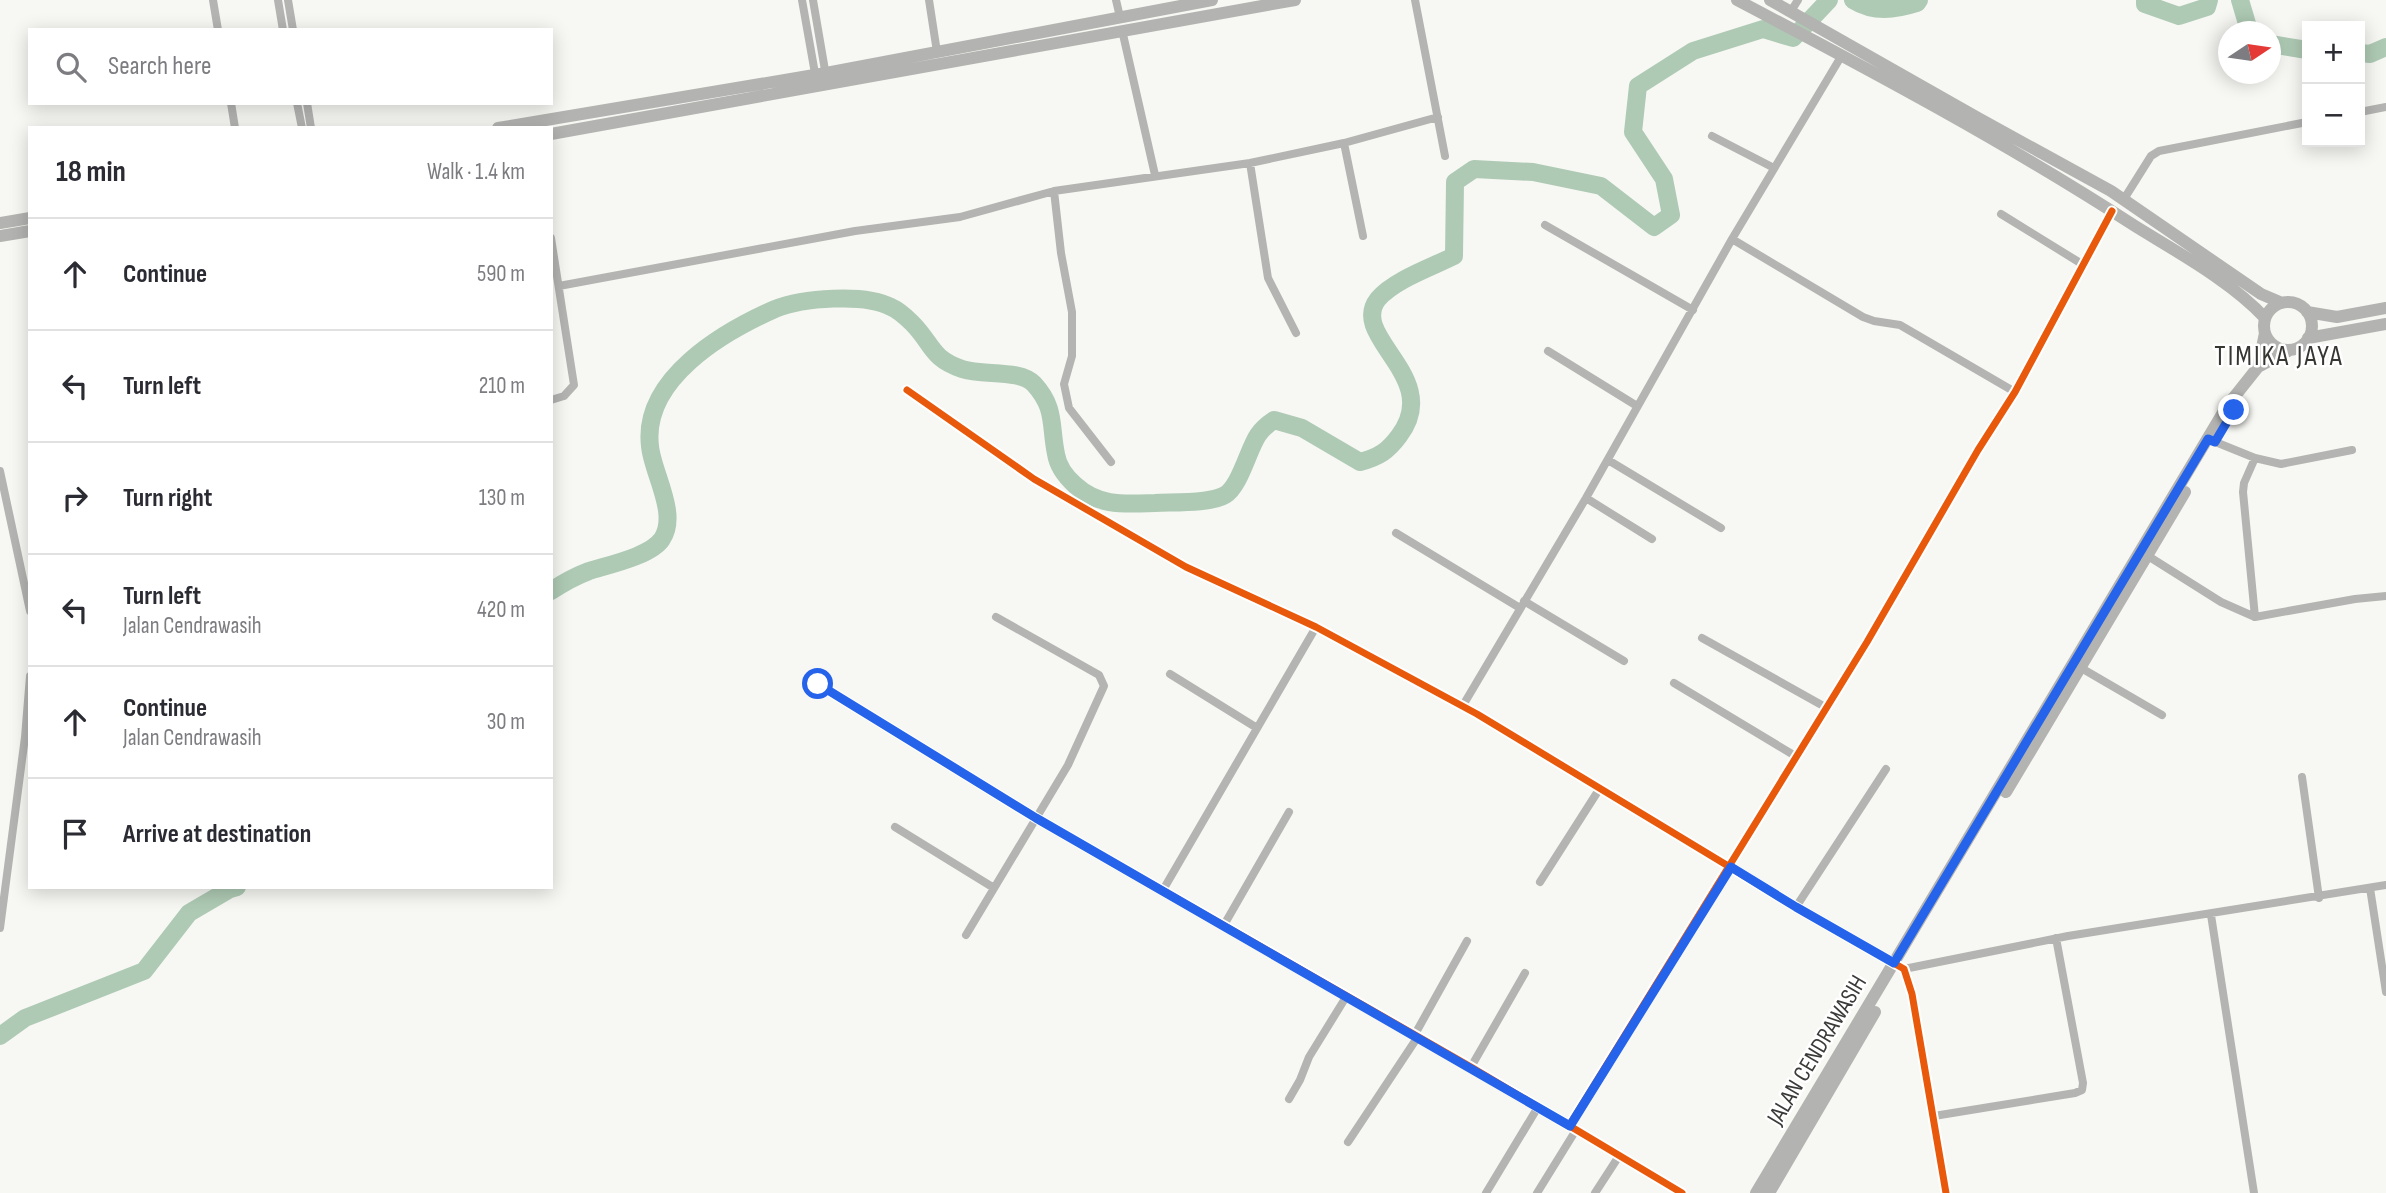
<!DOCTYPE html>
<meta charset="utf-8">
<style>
:root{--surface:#fff;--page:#f2f2f3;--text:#2b2b33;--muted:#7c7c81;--line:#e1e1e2}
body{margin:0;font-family:"Sofia Sans Condensed",sans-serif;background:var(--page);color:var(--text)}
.controls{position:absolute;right:21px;top:21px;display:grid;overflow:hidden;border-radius:0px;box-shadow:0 4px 18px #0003}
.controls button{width:63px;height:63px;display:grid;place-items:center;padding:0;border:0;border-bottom:2px solid var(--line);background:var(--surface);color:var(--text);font:35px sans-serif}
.compass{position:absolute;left:2218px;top:21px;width:63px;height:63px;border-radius:50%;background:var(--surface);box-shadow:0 4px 18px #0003;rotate:77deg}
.stop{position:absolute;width:21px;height:21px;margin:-16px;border:5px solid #2563eb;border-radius:50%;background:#fff}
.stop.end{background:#2563eb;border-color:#fff;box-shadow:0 2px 7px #0008}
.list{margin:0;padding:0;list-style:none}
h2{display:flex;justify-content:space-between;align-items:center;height:91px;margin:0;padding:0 28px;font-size:30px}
h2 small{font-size:23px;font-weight:400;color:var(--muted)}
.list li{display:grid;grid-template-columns:46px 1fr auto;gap:21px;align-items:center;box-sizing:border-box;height:112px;padding:0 28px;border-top:2px solid var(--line)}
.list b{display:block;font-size:26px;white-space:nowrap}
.list p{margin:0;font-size:23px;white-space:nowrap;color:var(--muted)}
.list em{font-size:23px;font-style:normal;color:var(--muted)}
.icon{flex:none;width:38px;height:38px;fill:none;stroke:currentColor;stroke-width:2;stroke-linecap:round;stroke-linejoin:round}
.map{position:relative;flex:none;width:2386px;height:1193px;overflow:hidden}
.search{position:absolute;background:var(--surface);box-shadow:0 4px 18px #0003;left:28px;top:28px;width:525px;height:77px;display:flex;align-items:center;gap:18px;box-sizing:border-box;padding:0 24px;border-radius:0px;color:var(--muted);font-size:26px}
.panel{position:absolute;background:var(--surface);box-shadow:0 4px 18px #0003;left:28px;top:126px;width:525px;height:763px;border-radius:0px}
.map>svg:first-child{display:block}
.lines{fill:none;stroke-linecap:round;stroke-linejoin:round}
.river{stroke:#aecab4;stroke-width:18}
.street{stroke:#b4b4b2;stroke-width:8}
.secondary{stroke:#b3b3b1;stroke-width:12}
.cycleway-casing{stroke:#fff;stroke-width:11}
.cycleway{stroke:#e8590c;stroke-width:7}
.route{stroke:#2563eb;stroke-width:9}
.labels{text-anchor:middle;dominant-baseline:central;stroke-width:5;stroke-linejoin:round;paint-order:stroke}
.street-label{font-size:24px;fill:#3b3c39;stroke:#fff}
.quarter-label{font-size:28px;letter-spacing:2px;fill:#363632;stroke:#fff}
</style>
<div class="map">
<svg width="2386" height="1193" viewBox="0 0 2386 1193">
<rect width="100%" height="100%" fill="#f7f8f3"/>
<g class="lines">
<path class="river" d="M 1853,0 C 1874,13 1895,10 1917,3 L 1919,0
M 2145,0 L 2145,4 L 2179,16 L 2207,7 L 2209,0
M 2240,0 L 2248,27 L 2252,32
M 2270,44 L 2307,50
M 2360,53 L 2370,54 L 2386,47
M 551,591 C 563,583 576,576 589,571 C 608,565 651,556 662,539 C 679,514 652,472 650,446 C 642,379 723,332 775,309 C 802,298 865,293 891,307 C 898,310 907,318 912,323 C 933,344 930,358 962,369 C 983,376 1020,369 1034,384 C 1056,408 1050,425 1056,454 C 1058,467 1065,476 1075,485 C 1099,507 1125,504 1155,503 C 1173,502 1210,504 1225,495 C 1240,486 1248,450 1258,435 C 1262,429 1268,424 1274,420 L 1302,428 L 1360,462 C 1379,457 1388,451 1399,436 C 1444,377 1348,337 1378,299 C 1394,280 1432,267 1454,256 L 1455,182 L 1474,169 L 1533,172 L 1601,186 L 1654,227 L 1671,215 L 1664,179 L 1633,132 L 1638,86 L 1693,51 L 1763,29 L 1793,38 L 1829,0
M 0,1036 L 25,1018 L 144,971 L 189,913 L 230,889 L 237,887"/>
<path class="street" d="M 213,0 L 218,30
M 278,0 L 283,30
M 288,0 L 293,30
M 802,0 L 816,79
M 813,0 L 826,76
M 929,0 L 937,52
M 1116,0 L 1120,17
M 1415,0 L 1445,156
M 1791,11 L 1798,0
M 1122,30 L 1155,175
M 231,103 L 235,128
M 297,103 L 302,128
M 307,103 L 311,128
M 2360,112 L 2386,107
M 1712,136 L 1774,168
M 1344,143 L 1363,236
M 1250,163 L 1268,278 L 1296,333
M 1054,191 L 1061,253 L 1072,312 L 1072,356 L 1064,384 L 1069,408 L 1111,462
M 2124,199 L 2151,156 L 2159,151 L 2307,122
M 2001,214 L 2082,264
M 1545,225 L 1693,310
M 551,238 L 574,385 L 564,396 L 551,400
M 1732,239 L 1863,317 L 1874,321 L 1900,325 L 2015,392
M 559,286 L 855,231 L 960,217 L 1054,191 L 1250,163 L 1344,143 L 1438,117
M 1548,351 L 1637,406
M 907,390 L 1034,479 L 1186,567 L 1316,627 L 1477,714 L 1796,907 L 1904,969 L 1912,994 L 1946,1193
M 2208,439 L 2255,458 L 2281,464 L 2352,450
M 2255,458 L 2244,483 L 2243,492 L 2255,617
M 1608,460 L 1721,528
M 0,471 L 30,611
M 1586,498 L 1652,539
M 1396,533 L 1520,608
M 2148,556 L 2221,602 L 2255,617 L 2355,599 L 2386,596
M 1524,601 L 1624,661
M 1702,638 L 1827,708
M 2076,665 L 2162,715
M 1170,674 L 1257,728
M 1674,683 L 1797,757
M 818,684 L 1036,818 L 1471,1067 L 1682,1193
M 1462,707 L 1586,498 L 1732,239 L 1842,55
M 2302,777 L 2319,898
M 895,827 L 994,888
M 1540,882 L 1600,788
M 2370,888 L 2386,992
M 1163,890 L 1316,627
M 1796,907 L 1886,769
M 2211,915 L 2254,1193
M 1224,925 L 1289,812
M 0,928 L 25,737 L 30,676
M 966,935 L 1068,765 L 1104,686 L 1099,675 L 996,617
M 1904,969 L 2068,936 L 2386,885
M 1414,1036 L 1467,941
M 1471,1067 L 1525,973
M 1289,1099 L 1300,1080 L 1309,1057 L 1346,997
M 1934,1116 L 2075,1093 L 2082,1090 L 2083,1083 L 2056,938
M 1569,1126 L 1867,642 L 1978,450 L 2015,392 L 2112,211
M 1348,1142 L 1417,1038
M 1486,1193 L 1538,1107
M 1537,1193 L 1576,1130
M 1595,1193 L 1619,1156"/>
<path class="secondary" d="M 1737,0 C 1872,71 2007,143 2135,226 C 2177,252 2232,282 2265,318
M 1770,0 L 1978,118 L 2111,191 L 2261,294 L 2282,303
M 498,128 L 826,73 L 1212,0
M 551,134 L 1295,0
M 0,223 L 30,218
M 0,236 L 30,231
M2264 326a24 24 0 1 1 48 0a24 24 0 1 1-48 0Z
M 2307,312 L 2337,317 L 2386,308
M 2308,338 L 2386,324
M 2258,367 L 2290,350
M 2006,792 L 2185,492
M 1756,1193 L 2227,406 L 2258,367 L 2265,333
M 1769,1193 L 1875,1012"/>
<g class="cycleway-casing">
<path id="cycleway" d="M 907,390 L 1034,479 L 1186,567 L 1316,627 L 1477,714 L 1796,907 L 1904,969 L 1912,994 L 1946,1193
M 818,684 L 1036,818 L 1471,1067 L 1682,1193
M 1569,1126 L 1867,642 L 1978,450 L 2015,392 L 2112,211"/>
</g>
<use href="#cycleway" class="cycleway"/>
</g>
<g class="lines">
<path class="route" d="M 818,684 L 1036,818 L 1570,1126 L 1731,867 L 1796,907 L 1894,963 L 2208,439 L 2215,442 L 2234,410"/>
</g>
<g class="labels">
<g class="street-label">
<text transform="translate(1817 1050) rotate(-59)">JALAN CENDRAWASIH</text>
</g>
<g class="quarter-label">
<text x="2279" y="356">TIMIKA JAYA</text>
</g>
</g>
</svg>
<div class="controls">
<button>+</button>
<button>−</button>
</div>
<svg class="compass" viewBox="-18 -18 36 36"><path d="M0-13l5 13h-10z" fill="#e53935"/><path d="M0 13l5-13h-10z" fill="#7c7c81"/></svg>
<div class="stop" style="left:818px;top:684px"></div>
<div class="stop end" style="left:2234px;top:410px"></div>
<div class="search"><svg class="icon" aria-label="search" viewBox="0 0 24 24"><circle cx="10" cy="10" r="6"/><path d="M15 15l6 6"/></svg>Search here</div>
<section class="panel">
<h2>18 min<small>Walk · 1.4 km</small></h2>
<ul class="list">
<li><svg class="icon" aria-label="ahead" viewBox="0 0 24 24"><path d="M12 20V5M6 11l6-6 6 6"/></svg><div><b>Continue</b></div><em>590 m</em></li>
<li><svg class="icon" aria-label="left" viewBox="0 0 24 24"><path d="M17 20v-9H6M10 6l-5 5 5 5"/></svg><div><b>Turn left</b></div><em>210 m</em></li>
<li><svg class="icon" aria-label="right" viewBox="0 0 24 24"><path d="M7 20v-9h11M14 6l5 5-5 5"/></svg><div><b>Turn right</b></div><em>130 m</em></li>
<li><svg class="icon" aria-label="left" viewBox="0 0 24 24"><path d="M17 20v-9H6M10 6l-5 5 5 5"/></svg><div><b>Turn left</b><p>Jalan Cendrawasih</p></div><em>420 m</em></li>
<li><svg class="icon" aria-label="ahead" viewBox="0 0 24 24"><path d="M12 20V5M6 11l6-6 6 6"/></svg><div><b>Continue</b><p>Jalan Cendrawasih</p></div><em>30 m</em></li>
<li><svg class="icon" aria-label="arrive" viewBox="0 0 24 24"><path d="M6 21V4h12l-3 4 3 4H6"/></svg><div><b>Arrive at destination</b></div></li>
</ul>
</section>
</div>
